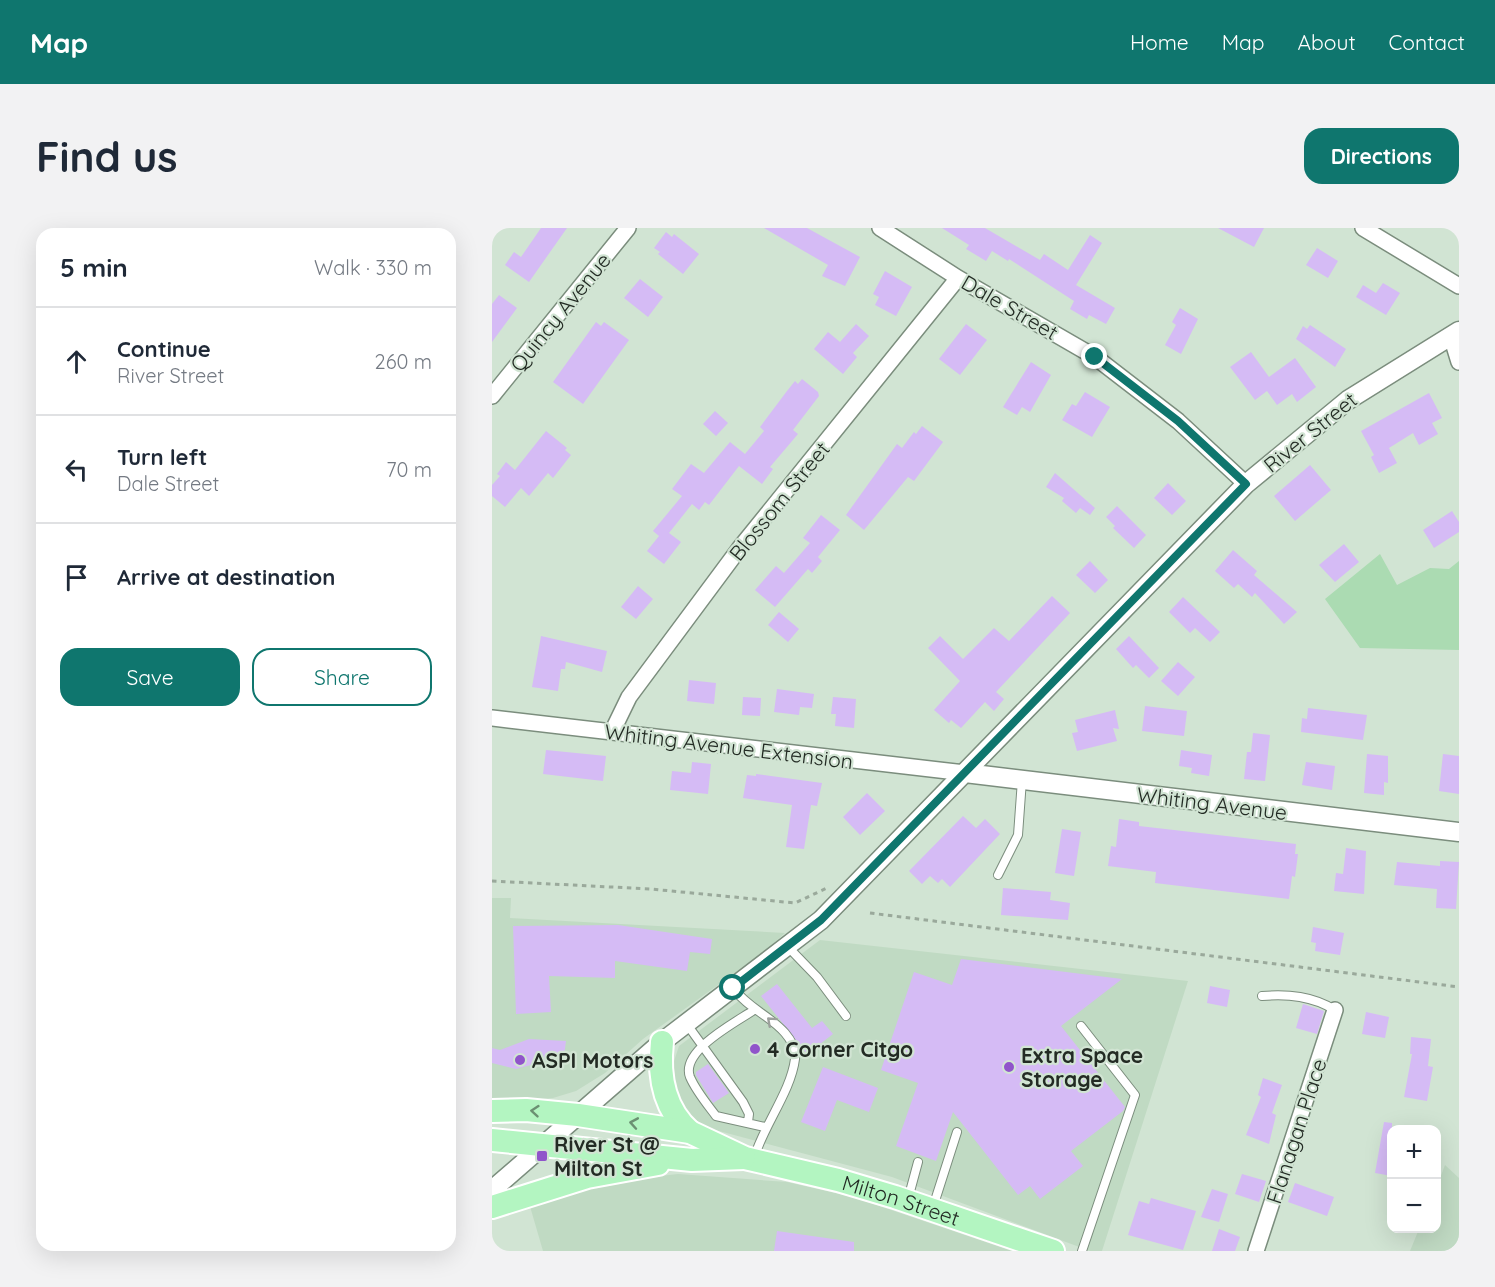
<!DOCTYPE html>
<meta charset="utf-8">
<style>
:root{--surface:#fff;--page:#f2f2f3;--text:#1f2937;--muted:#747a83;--line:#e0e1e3;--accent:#0f766e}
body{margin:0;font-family:Quicksand,sans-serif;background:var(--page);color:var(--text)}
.controls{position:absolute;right:18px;bottom:18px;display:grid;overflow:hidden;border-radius:12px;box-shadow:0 6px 24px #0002}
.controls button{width:54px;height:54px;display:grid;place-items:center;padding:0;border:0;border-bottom:2px solid var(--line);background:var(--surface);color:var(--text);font:30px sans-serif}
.stop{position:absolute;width:18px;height:18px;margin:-14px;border:4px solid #0f766e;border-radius:50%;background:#fff}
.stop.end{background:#0f766e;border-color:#fff;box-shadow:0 2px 6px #0008}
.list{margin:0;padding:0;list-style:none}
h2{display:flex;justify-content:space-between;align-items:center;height:78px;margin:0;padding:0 24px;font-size:26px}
h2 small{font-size:20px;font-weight:400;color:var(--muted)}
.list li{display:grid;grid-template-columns:39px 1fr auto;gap:18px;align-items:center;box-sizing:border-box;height:108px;padding:0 24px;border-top:2px solid var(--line)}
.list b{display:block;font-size:22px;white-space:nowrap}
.list p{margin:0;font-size:20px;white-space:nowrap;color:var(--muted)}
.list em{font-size:20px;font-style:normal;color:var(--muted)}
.actions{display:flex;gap:12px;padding:18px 24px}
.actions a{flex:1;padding:14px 0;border:2px solid var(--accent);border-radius:18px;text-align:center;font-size:21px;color:var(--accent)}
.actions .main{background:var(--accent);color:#fff}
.icon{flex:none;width:33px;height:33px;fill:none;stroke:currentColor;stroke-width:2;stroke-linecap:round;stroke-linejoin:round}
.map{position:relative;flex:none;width:967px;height:1023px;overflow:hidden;border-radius:18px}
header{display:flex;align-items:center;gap:36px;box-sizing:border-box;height:84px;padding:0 30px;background:var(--accent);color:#fff}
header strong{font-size:28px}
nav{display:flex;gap:33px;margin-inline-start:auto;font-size:21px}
.intro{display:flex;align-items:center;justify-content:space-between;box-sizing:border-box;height:144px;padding:0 36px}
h1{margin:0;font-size:42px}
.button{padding:15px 27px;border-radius:18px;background:var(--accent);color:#fff;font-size:21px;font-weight:700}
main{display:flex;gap:36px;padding:0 36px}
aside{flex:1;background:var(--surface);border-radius:18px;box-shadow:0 6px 24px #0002}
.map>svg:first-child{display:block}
.built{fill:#c0dac3}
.green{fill:#abdbb2}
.building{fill:#d5bbf5}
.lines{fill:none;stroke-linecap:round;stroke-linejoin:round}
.service-casing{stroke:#7b8d7d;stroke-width:10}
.minor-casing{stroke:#7b8d7d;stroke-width:18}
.tertiary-casing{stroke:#7b8d7d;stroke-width:21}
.primary-casing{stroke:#fff;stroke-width:26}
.path{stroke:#9aa99b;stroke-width:3;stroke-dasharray:4.5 4.5;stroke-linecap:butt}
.service{stroke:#fff;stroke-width:8}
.minor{stroke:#fff;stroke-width:15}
.tertiary{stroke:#fff;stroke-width:18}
.primary{stroke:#b3f5c1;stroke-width:22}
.oneway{stroke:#9ca09c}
.oneway2{stroke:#6b9072}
.route{stroke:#0f766e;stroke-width:8}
.poi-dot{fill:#9054ca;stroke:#d1e4d3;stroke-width:2}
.labels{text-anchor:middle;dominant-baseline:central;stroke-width:4.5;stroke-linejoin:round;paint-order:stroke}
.street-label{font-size:21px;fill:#232b24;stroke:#d1e4d3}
.poi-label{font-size:21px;font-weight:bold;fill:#232b24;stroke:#d1e4d3;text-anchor:start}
</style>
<header>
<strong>Map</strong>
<nav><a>Home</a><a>Map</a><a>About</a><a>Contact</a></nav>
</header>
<div class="intro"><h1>Find us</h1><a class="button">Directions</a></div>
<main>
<aside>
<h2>5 min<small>Walk · 330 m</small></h2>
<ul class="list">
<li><svg class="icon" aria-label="ahead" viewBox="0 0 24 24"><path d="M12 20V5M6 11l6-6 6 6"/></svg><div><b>Continue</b><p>River Street</p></div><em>260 m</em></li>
<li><svg class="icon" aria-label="left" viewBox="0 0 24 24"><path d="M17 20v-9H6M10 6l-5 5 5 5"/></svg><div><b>Turn left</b><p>Dale Street</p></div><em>70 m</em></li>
<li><svg class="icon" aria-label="arrive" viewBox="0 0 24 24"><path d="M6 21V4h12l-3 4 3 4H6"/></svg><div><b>Arrive at destination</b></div></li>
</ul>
<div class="actions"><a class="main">Save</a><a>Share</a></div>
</aside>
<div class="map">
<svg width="967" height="1023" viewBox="0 0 967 1023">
<rect width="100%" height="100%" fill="#d1e4d3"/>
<path class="built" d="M 0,670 L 19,670 L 18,690 L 293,705 L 273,723 L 151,811 L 113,845 L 84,863 L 61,870 L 0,875 Z
M 328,712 L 696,753 L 610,1023 L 598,1023 L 400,949 L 212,899 L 186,876 L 179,842 L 187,818 Z
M 953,937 L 967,950 L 967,1023 L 918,1023 L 927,1001 L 944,1000 L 945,958 Z
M 186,946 L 295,954 L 361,969 L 520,1023 L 51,1023 L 37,975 L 106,955 Z"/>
<path class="green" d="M 888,326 L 905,357 L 938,340 L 957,341 L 967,333 L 967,422 L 868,420 L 833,371 Z"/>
<path class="building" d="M 49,0 L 75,0 L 37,54 L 13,37 L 22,24 L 29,29 Z
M 272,0 L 315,0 L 368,29 L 353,58 L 330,48 L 336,37 Z
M 450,0 L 493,0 L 548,32 L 552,26 L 576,42 L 598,7 L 610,15 L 584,57 L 623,80 L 614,96 L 597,87 L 595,91 L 578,81 L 582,73 L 517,31 L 516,33 L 500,23 L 494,33 L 474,21 L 477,17 Z
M 726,0 L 772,0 L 762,19 Z
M 174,4 L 180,9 L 182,6 L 207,26 L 191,46 L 166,26 L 168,24 L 162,20 Z
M 825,20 L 846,33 L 836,50 L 814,37 Z
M 393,43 L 420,59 L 404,88 L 383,77 L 387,69 L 381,66 Z
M 148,51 L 171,69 L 156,89 L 132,70 Z
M 891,55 L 908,65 L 894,87 L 864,69 L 871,57 L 884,65 Z
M 7,67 L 25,80 L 0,114 L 0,76 Z
M 688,80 L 706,91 L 689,126 L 673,117 L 684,97 L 680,94 Z
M 104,94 L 109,98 L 112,94 L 137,112 L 91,176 L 61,154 Z
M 364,96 L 377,108 L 361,125 L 365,129 L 351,146 L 322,121 L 336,104 L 348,114 Z
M 474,96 L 495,112 L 468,147 L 447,131 Z
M 818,97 L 854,121 L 843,139 L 804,111 L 811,98 L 815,101 Z
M 759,124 L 777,149 L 803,130 L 824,159 L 805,174 L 800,166 L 785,177 L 775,163 L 763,172 L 738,139 Z
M 539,134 L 559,147 L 538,184 L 530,179 L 525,187 L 511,179 Z
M 310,151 L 326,164 L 327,168 L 301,202 L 306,206 L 278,239 L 281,241 L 270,256 L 247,238 L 217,277 L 213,274 L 207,282 L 200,276 L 177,305 L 189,314 L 172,336 L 155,323 L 167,308 L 161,303 L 190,268 L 180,261 L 199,236 L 212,245 L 238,214 L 253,226 L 272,203 L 268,199 L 295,163 L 303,153 L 306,156 Z
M 593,164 L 618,179 L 600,209 L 570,192 L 580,176 L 584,178 Z
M 937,165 L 950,190 L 940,195 L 946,206 L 927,217 L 921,205 L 897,220 L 905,235 L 887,245 L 879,229 L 882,227 L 869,203 Z
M 223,183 L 236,195 L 224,208 L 211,196 Z
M 430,198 L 451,214 L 422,253 L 416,249 L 372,302 L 354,287 L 405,216 L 410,220 L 422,204 L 424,206 Z
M 54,203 L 75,220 L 73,222 L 79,227 L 61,250 L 56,245 L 37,268 L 29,260 L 13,279 L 0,268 L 0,257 L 8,248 L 5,246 L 14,234 L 23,242 Z
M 818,237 L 839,262 L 803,293 L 782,268 Z
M 563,245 L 603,280 L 598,287 L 588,280 L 584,285 L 570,273 L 572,270 L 554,259 Z
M 676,255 L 694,273 L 680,287 L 662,270 Z
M 625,278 L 654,307 L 642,320 L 621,300 L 623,298 L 614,289 Z
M 960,283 L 967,294 L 967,304 L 942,320 L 931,302 Z
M 329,287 L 348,302 L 326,329 L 330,333 L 320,345 L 316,341 L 283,379 L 263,362 L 284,338 L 292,345 L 318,315 L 311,310 Z
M 852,316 L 867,334 L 843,354 L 827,337 Z
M 741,322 L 765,343 L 762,347 L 805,384 L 792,396 L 763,365 L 760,369 L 746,356 L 742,360 L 723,343 Z
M 598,333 L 616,352 L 603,365 L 584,347 Z
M 146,358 L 161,371 L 144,391 L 129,379 Z
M 560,368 L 578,385 L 504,464 L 512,471 L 502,483 L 493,474 L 469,500 L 459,492 L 457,495 L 442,482 L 468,453 L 436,420 L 448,408 L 471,431 L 502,400 L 517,413 Z
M 691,369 L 728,404 L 718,414 L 703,400 L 698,405 L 677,384 Z
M 287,384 L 307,401 L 296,414 L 276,397 Z
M 49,408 L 115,423 L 110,444 L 74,434 L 73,441 L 69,441 L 66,463 L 40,459 Z
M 637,408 L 667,440 L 657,450 L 644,437 L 641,440 L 624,421 Z
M 686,434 L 703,449 L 686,468 L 669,453 Z
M 197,452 L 224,455 L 222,476 L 195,473 Z
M 285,461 L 322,466 L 320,480 L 308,479 L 307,487 L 282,484 Z
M 251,469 L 269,470 L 268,488 L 250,487 Z
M 341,469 L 364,471 L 362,500 L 343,498 L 344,486 L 339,486 Z
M 653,478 L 695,483 L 692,508 L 650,503 Z
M 816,480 L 875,487 L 871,512 L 809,504 L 810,490 L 815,491 Z
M 623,482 L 627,501 L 621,500 L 625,513 L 585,523 L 580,505 L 586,504 L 583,492 Z
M 761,505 L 778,507 L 773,553 L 752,551 L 755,524 L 759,524 Z
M 54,522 L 114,528 L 111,553 L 51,546 Z
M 689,522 L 720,527 L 717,548 L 699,545 L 700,540 L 687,538 Z
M 875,526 L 896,528 L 896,555 L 892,554 L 892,567 L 872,565 Z
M 951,526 L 967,528 L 967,566 L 947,563 Z
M 200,534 L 219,536 L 216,566 L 178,562 L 180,543 L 199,545 Z
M 814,534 L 843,538 L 840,562 L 810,557 Z
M 264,546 L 330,555 L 325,578 L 319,577 L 312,621 L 294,619 L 300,577 L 251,570 L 255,547 L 264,548 Z
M 375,565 L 393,583 L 368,607 L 351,589 Z
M 471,588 L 484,600 L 493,591 L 508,606 L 458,659 L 450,651 L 446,655 L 438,648 L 430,656 L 417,643 Z
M 627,591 L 647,594 L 647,598 L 804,616 L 803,626 L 806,626 L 803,649 L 800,648 L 797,671 L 663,655 L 664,644 L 616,638 L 619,618 L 624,619 Z
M 570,601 L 589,604 L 582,648 L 563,645 Z
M 854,620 L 874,623 L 872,666 L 842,663 L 844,645 L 851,646 Z
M 948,633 L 967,634 L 964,681 L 944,680 L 945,661 L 902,657 L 905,634 L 948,638 Z
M 511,660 L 559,664 L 558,672 L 578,675 L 576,692 L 509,687 Z
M 126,697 L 220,711 L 218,726 L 198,724 L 195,743 L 123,733 L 123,750 L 57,748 L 59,784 L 24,786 L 21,698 Z
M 821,699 L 852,705 L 848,727 L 823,723 L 824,715 L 819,714 Z
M 469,731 L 630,751 L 569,798 L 633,879 L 631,883 L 579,923 L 591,938 L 548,971 L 538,958 L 526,967 L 461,884 L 444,933 L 404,918 L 426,855 L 389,842 L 422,744 L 460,757 Z
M 285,756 L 320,800 L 330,793 L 341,806 L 315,826 L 269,768 Z
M 718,758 L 738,762 L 735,779 L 715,775 Z
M 811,776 L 832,783 L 825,806 L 804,800 Z
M 874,784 L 897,789 L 893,810 L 870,806 Z
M 919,809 L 939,811 L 936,838 L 941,839 L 935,873 L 912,869 L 920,826 L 918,826 Z
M 37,811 L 74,813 L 72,828 L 24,841 L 0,835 L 0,820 L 8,822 Z
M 216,836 L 237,865 L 221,875 L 204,847 L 204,844 Z
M 331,839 L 386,860 L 377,884 L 345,872 L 333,903 L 309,894 Z
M 771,850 L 790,857 L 780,885 L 784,887 L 777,916 L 754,907 L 769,869 L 766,867 Z
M 892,894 L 900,895 L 900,948 L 883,945 Z
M 750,946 L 774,953 L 767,974 L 743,966 Z
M 803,955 L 842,969 L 835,988 L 796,974 Z
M 720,961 L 736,966 L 727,994 L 709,989 Z
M 659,970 L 704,983 L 691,1022 L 636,1007 L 647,973 L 657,976 Z
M 727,1001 L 748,1009 L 743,1023 L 720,1023 Z
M 285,1003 L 362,1014 L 362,1023 L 282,1023 Z"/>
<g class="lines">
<g class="service-casing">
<path id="service" d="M 506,647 L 526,607 L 530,552
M 297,720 L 325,749 L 354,788
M 241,760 C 256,780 277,787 293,805 C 299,812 304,822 303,831 C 299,863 272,897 262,930
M 770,768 C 797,766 820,768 843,782
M 262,782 C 244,794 188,823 198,849 C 204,863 215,876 224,888 L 273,899
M 194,795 L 251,874 L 257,886 L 256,894
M 589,798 L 643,867 L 590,1023
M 416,971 L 426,934
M 441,979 L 465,904"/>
</g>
<g class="minor-casing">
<path id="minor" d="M 388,0 L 466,50 L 603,129 L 686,193 L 754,256
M 871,0 L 967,58
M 959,108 L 967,134
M 0,168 L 136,0
M 0,490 L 473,545
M 120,504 L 137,469 L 247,321 L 466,50
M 764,1023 L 843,782"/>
</g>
<g class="tertiary-casing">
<path id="tertiary" d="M 473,545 L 967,604
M 0,962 L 170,814 L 329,692 L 754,256 L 856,172 L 967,103"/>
</g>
<g class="primary-casing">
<g id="primary">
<path d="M 170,814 C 166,849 172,881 198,904"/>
<path id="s1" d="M 0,883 L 34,882 L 86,887 L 198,904 L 253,930 L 346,952 L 403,969 L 561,1023"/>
<path d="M 0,912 L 200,932 L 252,930"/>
<path d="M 0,979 L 95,949 L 166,936"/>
</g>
</g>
<path class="path" d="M 0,653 L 159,661 L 303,675 L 335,660
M 378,685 L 967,759"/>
<use href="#service" class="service"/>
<use href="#minor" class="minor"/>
<use href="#tertiary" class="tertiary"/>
<use href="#primary" class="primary"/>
</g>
<defs><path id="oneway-chevron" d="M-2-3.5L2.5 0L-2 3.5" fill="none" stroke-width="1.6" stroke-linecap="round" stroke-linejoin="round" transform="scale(1.5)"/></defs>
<use class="oneway" href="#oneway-chevron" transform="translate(279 793) rotate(-138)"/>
<g class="oneway2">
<use href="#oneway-chevron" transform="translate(43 883) rotate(-175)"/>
<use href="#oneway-chevron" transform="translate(142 895) rotate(-170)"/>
</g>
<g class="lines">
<path class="route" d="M 241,760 L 329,692 L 754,256 L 686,193 L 603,129"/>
</g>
<g class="poi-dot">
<circle cx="263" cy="821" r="6"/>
<circle cx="28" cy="832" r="6"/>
<circle cx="517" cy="839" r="6"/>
<rect x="44" y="922" width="12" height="12" rx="3"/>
</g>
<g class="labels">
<g class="street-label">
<text transform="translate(518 79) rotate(30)">Dale Street</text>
<text transform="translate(68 84) rotate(-51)">Quincy Avenue</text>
<text transform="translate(818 204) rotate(-39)">River Street</text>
<text transform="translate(287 273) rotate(-51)">Blossom Street</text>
<text transform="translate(237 518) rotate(7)">Whiting Avenue Extension</text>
<text transform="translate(720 575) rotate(7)">Whiting Avenue</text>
<text transform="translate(804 903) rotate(-72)">Flanagan Place</text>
<text stroke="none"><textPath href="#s1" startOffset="422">Milton Street</textPath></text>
</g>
<g class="poi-label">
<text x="275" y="821">4 Corner Citgo</text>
<text x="529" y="827">Extra Space<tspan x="529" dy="24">Storage</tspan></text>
<text x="40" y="832">ASPI Motors</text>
<text x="62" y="916">River St @<tspan x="62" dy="24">Milton St</tspan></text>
</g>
</g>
</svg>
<div class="controls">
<button>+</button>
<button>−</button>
</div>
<div class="stop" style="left:241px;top:760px"></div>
<div class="stop end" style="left:603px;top:129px"></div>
</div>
</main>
